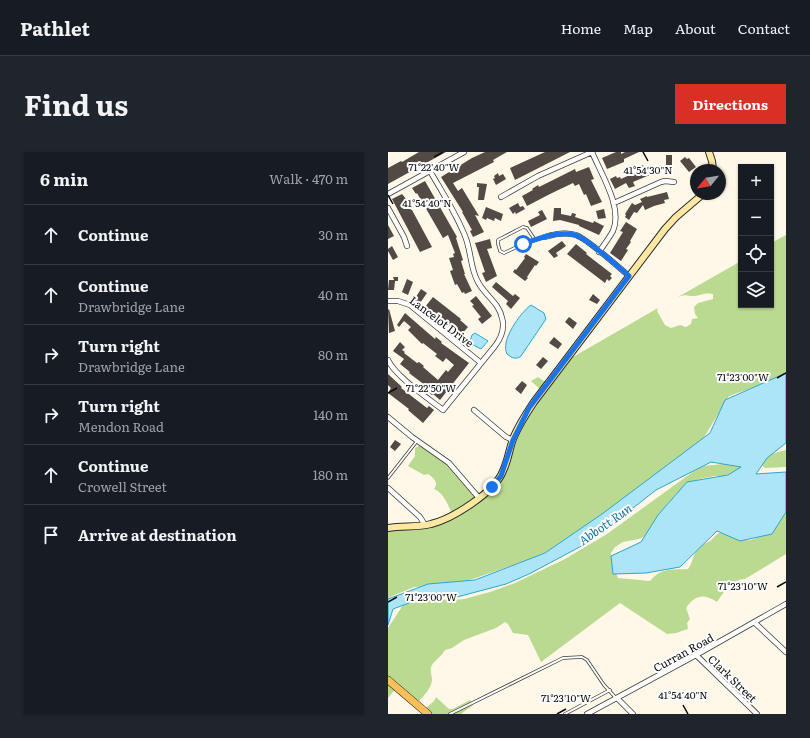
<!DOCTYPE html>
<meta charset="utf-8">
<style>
:root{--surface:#171b24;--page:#20242c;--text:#f1f3f6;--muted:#9ea1a6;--line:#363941;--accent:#d93025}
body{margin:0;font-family:Literata,serif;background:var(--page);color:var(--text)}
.controls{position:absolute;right:12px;top:12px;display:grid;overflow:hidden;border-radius:0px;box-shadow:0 1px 3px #0004}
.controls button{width:36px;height:36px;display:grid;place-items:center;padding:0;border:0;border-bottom:1px solid var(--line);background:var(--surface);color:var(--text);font:20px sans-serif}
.compass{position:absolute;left:302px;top:12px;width:36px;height:36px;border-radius:50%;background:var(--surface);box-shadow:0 1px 3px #0004;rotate:240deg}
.stop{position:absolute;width:12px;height:12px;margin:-9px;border:3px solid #1a73e8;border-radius:50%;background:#fff}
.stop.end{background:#1a73e8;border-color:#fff;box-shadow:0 1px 4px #0008}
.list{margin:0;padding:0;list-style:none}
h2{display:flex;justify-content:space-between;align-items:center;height:52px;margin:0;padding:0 16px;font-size:17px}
h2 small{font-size:13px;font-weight:400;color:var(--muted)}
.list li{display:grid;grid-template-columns:26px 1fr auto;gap:12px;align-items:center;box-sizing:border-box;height:60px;padding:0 16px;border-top:1px solid var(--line)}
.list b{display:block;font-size:15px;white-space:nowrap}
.list p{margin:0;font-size:13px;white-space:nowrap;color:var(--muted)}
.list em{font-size:13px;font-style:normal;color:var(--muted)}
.icon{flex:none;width:22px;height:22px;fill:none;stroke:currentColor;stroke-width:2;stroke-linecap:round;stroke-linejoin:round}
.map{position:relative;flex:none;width:398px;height:562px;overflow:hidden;border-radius:0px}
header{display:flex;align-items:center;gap:24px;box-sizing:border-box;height:56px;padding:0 20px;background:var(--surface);border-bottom:1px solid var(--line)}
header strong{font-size:19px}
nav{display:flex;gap:22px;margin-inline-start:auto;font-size:14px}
.intro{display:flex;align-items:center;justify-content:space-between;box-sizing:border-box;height:96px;padding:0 24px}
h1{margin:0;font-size:28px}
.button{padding:10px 18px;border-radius:0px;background:var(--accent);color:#fff;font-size:14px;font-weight:700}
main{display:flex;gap:24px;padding:0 24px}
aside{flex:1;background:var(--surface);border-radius:0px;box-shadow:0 1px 3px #0004}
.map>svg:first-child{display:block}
.forest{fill:#bbda91}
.water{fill:#abe5f7;stroke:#31a5cf}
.building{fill:#534a46}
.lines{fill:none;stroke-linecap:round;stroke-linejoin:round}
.lane-casing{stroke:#3d3d3d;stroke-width:3.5}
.street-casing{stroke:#3d3d3d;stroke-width:6}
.secondary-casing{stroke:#2c2c2c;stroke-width:8}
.primary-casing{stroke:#1b1b1b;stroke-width:8}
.lane{stroke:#fff;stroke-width:2}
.street{stroke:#fff;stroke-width:4.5}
.secondary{stroke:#ffe8a2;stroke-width:6}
.primary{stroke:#fcbf5b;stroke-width:7}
.route{stroke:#1a73e8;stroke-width:5}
.ticks{fill:none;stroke:#0a0a0a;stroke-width:1.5}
.labels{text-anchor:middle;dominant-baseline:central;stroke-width:4;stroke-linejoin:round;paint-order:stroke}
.street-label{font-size:11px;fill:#0a0a0a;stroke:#fff}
.water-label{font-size:12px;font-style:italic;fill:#13739d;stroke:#fff}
.ticks-label{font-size:10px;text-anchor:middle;fill:#0a0a0a;stroke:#fff;stroke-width:4;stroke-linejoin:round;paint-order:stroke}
</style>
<header>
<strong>Pathlet</strong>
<nav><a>Home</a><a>Map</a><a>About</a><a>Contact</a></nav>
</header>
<div class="intro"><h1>Find us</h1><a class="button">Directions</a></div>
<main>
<aside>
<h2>6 min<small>Walk · 470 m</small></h2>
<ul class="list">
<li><svg class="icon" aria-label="ahead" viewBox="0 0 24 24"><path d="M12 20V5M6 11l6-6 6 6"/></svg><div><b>Continue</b></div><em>30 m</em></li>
<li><svg class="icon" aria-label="ahead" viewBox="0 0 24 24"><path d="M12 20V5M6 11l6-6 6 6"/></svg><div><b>Continue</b><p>Drawbridge Lane</p></div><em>40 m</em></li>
<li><svg class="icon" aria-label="right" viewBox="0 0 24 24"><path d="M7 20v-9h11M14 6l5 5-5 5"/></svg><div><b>Turn right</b><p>Drawbridge Lane</p></div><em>80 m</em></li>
<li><svg class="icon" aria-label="right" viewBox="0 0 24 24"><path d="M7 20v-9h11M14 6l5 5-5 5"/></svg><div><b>Turn right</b><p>Mendon Road</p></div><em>140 m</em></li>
<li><svg class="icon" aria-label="ahead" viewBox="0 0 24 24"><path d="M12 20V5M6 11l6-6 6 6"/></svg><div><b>Continue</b><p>Crowell Street</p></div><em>180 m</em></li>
<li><svg class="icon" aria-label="arrive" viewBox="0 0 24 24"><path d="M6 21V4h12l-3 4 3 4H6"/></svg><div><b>Arrive at destination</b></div></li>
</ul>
</aside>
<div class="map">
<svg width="398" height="562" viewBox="0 0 398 562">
<rect width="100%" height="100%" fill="#fff7e7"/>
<path class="forest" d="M 398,83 L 398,224 L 341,244 L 315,287 L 185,385 L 151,404 L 85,427 L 57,434 L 26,435 L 2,445 L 0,448 L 0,377 L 36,374 L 64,362 C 60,353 56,341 46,337 C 51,331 46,326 40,322 L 36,323 L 20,314 L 27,304 L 27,296 L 34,292 L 39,295 L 93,342 L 105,335 L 125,289 L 154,239 L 143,229 L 150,225 L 160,232 L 178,209 L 270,156 L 269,159 L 277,173 L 283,176 L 292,173 L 298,175 L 303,172 L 304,167 L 310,166 L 307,162 L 306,155 L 310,151 L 325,147 L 325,142 C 315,140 311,145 303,144 C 297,143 296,143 290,145 L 353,109 L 353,153 L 383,153 L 383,91 Z
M 398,298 L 398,315 L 377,316 L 374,313 L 373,309 L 383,302 Z
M 335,312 L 355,313 L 362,315 L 335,324 L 327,324 L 311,327 L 289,341 L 276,356 L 257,384 L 251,387 L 235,390 L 227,395 L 223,401 L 223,408 L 230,426 L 262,429 C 274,415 283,418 300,417 C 305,411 305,401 311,395 C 314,393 318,391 322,389 C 325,387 327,383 331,381 C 343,377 352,393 366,387 C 377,383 390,366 398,357 L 398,402 L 357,427 C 344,427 336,440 329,450 C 316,442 308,442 298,456 L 302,467 L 299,471 L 300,477 L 288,481 L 279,482 L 232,451 L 153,510 L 140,483 L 125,481 L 120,472 L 117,470 L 108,476 L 76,488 L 64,496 L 57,498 C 54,504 48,507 44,513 C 41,517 44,523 44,528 C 43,537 36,543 31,549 L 10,534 L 0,546 L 0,476 L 15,453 L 34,447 L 65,448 L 76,447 L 102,440 L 127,431 L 177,407 L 219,382 L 306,319 L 315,314 Z
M 48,545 L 61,557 L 65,557 L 82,548 L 85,553 L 73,562 L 44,562 L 38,556 L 46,549 Z"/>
<path class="water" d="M 143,153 L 156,161 L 158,167 L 133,204 C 128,208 124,206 119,202 C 112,189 132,161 143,153 Z
M 87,181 L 100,189 L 93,197 L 87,194 L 82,189 L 84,183 Z
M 398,221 L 398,291 L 379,306 L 368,322 L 398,320 L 398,360 L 384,382 L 352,389 L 329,379 L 292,415 L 258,421 L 225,422 L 223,404 L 253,390 L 270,363 L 299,330 L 340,323 L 353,315 L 323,310 L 268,338 L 203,389 L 141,422 L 118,432 L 69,445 L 37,445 L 5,457 L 0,473 L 0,447 L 40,432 L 87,428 L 157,401 L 214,362 L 322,281 L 337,248 Z"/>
<path class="building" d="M 31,0 L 58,0 L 0,32 L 0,16 L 13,9 L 14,10 Z
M 97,0 L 119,0 L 105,8 L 106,10 L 65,31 L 70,39 L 74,36 L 91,64 L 87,63 L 96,80 L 85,85 L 82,79 L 84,78 L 74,60 L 75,60 L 53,25 L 84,6 Z
M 157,0 L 182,0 L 127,28 L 122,16 Z
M 228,0 L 233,0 L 233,2 L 237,0 L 251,0 L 236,7 L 236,10 L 219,17 L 214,6 Z
M 278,3 L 284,3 L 284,13 L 278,13 Z
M 297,5 L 299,7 L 301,6 L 308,15 L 301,20 L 292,9 Z
M 255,13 L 258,19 L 272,14 L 274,19 L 265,23 L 264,22 L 245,30 L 247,34 L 241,36 L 238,31 L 227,37 L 222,27 L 228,24 L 229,26 L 232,25 L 233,27 L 248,20 L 246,17 Z
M 201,15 L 206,27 L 203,28 L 214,50 L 203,54 L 198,42 L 196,43 L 191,32 L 187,34 L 185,31 L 162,42 L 139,54 L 134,44 L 145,38 L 144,37 L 150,33 L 151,35 L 187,17 L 188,20 Z
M 110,21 L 111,24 L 115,22 L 118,27 L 108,33 L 105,27 L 107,26 L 106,24 Z
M 37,29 L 69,85 L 68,86 L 75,108 L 73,109 L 77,122 L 76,122 L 84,139 L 77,142 L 76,140 L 74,141 L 69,132 L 67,133 L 62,119 L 65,118 L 61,106 L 66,105 L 65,102 L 67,101 L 60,83 L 55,86 L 29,41 L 28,42 L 24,36 Z
M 89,31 L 99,32 L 96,48 L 90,48 L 91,35 L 89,35 Z
M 279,40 L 281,47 L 276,48 L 277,51 L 266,54 L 257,58 L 255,53 L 249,61 L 246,60 L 241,68 L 237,65 L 238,63 L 237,62 L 244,51 L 247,53 L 254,50 L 252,47 L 259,44 L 259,45 Z
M 14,42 L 18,47 L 17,48 L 23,58 L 24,58 L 44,95 L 32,100 L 4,47 Z
M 130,51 L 132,55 L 135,54 L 137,57 L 128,62 L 127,60 L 125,62 L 121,56 Z
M 98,55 L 115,62 L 113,69 L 107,66 L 106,69 L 99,66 L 98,68 L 94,66 Z
M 166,56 L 173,56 L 173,62 L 183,64 L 184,61 L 188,62 L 187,65 L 205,71 L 206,69 L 216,74 L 211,83 L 191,74 L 191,73 L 172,68 L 165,69 Z
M 216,57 L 218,66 L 210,67 L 208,59 Z
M 154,58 L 159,67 L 143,75 L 140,69 L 152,63 L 150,60 Z
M 238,70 L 249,77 L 242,89 L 243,90 L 238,97 L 240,98 L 233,109 L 222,101 L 235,80 L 232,79 Z
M 0,73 L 6,84 L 0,87 Z
M 102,87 L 104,96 L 99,97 L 109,124 L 98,130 L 94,121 L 97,120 L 87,91 Z
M 174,89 L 178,94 L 168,101 L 170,104 L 166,106 L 160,99 Z
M 188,92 L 199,101 L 198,102 L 224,122 L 222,124 L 224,126 L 221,129 L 219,127 L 217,131 L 179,102 Z
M 4,94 L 10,105 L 5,108 L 0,99 L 0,97 Z
M 138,102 L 151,110 L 148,114 L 147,113 L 139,125 L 140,126 L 137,129 L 125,120 L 127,117 L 128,118 L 137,106 L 136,105 Z
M 5,125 L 10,125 L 10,129 L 7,129 L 6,138 L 0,138 L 1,128 L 6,128 Z
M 19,127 L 25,130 L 20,143 L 14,140 Z
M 108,130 L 125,144 L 127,142 L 132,146 L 123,157 L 118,152 L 120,149 L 104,135 Z
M 33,137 L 39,141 L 32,151 L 26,148 Z
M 205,142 L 212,148 L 209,152 L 201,148 Z
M 88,144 L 104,164 L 94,172 L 90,167 L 93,165 L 84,154 L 86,153 L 82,149 Z
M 45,145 L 73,167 L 72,168 L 80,175 L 72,184 L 67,180 L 68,179 L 37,155 Z
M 1,157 L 7,179 L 1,181 L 0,158 Z
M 17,161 L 47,187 L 48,185 L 54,190 L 53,191 L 81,211 L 52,248 L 45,242 L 44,243 L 40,240 L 42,237 L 21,221 L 22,220 L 12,212 L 16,207 L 5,199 L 12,190 L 17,195 L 14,198 L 17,200 L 16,201 L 29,211 L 31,210 L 36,214 L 35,215 L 50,228 L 58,218 L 60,220 L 66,213 L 58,206 L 55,210 L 47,204 L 49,202 L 35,191 L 34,192 L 20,178 L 23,175 L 16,169 L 11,175 L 9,173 Z
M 181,165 L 189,171 L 185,177 L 177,170 Z
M 166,185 L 174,192 L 170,197 L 161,191 Z
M 155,205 L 160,209 L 153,217 L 148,213 Z
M 0,222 L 14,235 L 13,236 L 39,256 L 41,254 L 46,258 L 35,271 L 20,258 L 21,257 L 0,241 L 3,236 L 0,233 Z
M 134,229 L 139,233 L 133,242 L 127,237 Z
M 7,288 L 13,292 L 7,299 L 2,295 Z"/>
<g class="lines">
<g class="lane-casing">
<path id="lane" d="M 147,88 L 139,76 L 135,75 L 110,88 L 110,92 L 112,99 L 116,101 L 135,92 L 157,85
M 0,326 L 29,289
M 62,562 L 175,506 L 194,505 L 199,508 L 216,533 L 228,546
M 177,562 L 222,538"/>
</g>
<g class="street-casing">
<path id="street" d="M 204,0 C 213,22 235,55 225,79 C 221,86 216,93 211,100
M 0,42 L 76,0
M 113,45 L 150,24 L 204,0
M 226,51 L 273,30 L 277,29 L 286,30
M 0,56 L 16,85 L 19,94
M 157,85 C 166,82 178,80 188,83 C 201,88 229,114 241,124
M 0,149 L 10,149 L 22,153 L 93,211
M 0,208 C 7,224 41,247 55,258 L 107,194 C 113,186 117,176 114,166 C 111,150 95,142 89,128 C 82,114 83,98 77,84 C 68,61 54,40 42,19
M 86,258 L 118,285 L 125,288
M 0,265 L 24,285 L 61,311 L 91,346
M 0,336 L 32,365 L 37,373
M 367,471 L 398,500
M 308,503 L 369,562
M 229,546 L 245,562
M 199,562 L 308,503 L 398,452"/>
</g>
<g class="secondary-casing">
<path id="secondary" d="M 321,0 L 324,9 L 325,18
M 0,376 C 14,373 28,376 43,372 C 64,367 107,340 115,319 C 120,309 121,298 125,287 C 130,274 138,262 146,250 L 277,77 L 288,65 L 315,42"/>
</g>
<g class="primary-casing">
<path id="primary" d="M 0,528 L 40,562"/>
</g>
<use href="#lane" class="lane"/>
<use href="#street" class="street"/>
<use href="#secondary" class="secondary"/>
<use href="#primary" class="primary"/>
</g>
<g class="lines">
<path class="route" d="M 104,335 L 113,324 L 125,288 L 141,256 L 241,124 C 229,114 199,86 187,83 C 170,79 151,86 135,92"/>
</g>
<path class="ticks" d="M 255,0 L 260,9M 46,5 L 55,0M 0,43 L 5,52M 389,226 L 398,221M 0,241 L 9,236M 389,435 L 398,430M 0,450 L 9,445M 295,553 L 300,562M 169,562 L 178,557"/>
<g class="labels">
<g class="street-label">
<text transform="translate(54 169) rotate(37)">Lancelot Drive</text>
<text transform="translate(295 500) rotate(-29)">Curran Road</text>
<text transform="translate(345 526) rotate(44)">Clark Street</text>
</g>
<g class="water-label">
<text transform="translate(217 372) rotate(-35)">Abbott Run</text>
</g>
</g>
<g class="ticks-label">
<text x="46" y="19">71°22'40"W</text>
<text x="260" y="22">41°54'30"N</text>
<text x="39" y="55">41°54'40"N</text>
<text x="355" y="229">71°23'00"W</text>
<text x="43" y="240">71°22'50"W</text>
<text x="355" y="438">71°23'10"W</text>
<text x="43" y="449">71°23'00"W</text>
<text x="295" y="547">41°54'40"N</text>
<text x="178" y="550">71°23'10"W</text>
</g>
</svg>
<div class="controls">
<button>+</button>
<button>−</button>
<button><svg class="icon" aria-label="locate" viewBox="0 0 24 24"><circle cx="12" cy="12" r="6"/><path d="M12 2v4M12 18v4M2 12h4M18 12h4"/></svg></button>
<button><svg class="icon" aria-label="layers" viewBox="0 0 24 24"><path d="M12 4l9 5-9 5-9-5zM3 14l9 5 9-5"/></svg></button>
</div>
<svg class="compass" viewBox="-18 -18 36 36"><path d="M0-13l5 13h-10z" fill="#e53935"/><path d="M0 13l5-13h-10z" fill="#9ea1a6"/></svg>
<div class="stop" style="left:135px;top:92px"></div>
<div class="stop end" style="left:104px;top:335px"></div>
</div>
</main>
